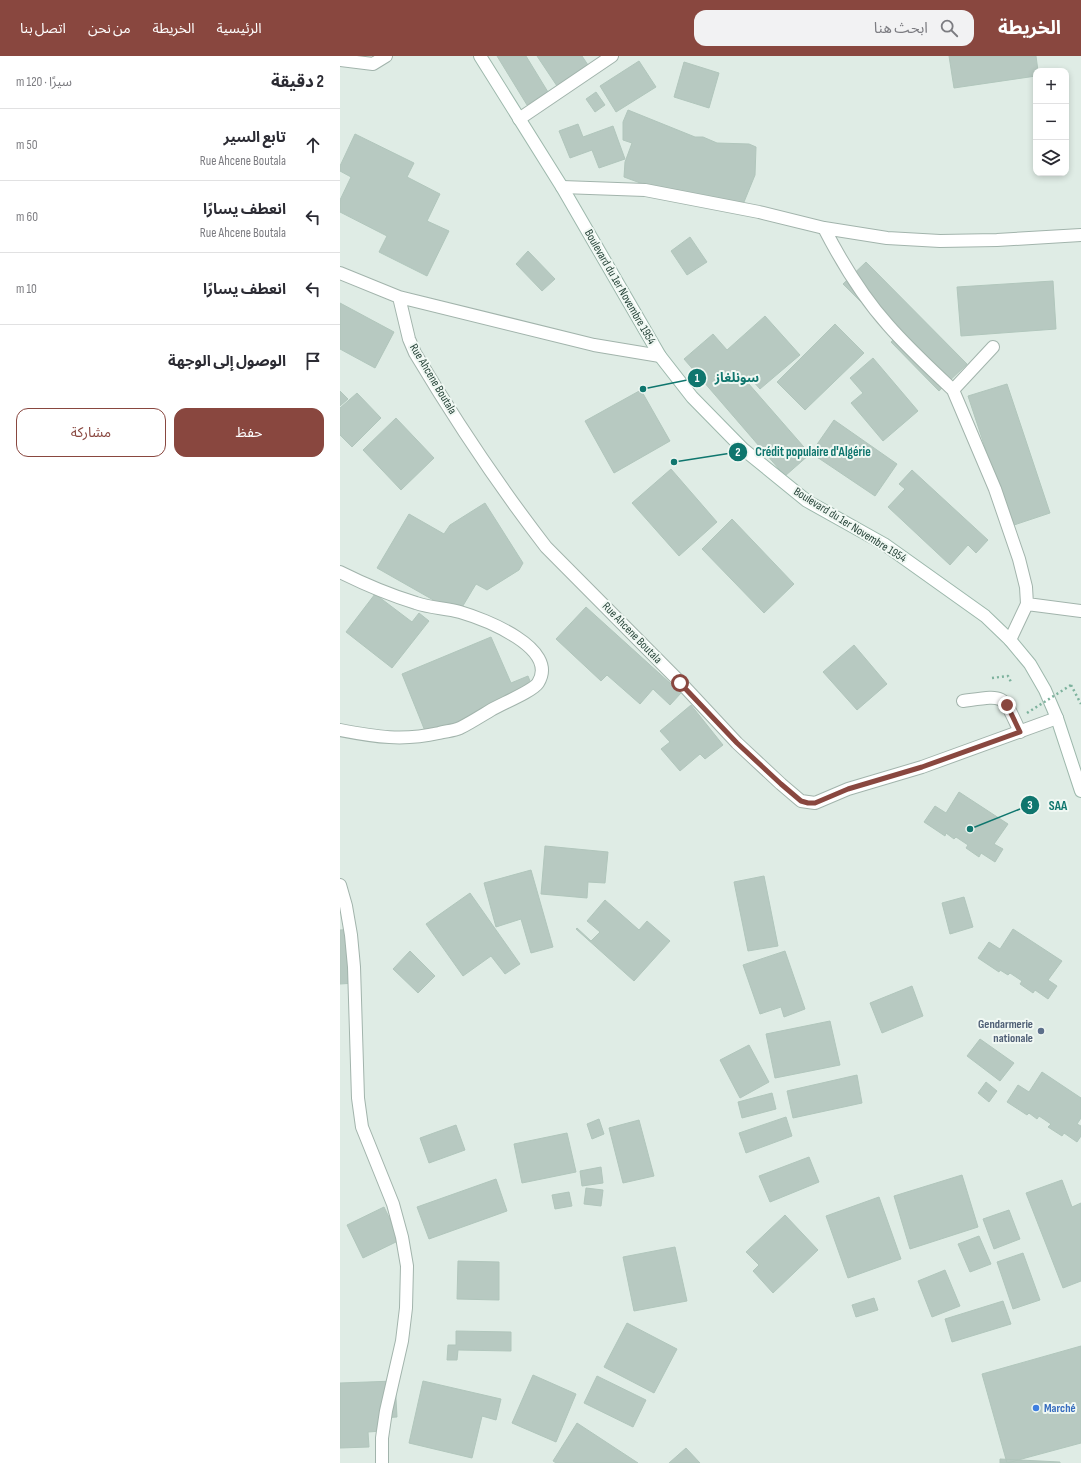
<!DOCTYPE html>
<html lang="ar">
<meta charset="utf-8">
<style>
:root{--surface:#fff;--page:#f2f2f3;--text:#2b2b33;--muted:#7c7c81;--line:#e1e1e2;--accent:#89473f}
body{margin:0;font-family:"Sofia Sans Condensed","Noto Sans Arabic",sans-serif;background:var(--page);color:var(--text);direction:rtl}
.controls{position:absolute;right:12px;top:12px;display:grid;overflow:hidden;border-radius:8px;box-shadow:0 2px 6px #0003}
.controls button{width:36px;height:36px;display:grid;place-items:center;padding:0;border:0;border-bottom:1px solid var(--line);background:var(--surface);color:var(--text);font:20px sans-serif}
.stop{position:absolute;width:12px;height:12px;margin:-9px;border:3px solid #89473f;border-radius:50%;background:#fff}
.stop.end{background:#89473f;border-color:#fff;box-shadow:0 1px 4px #0008}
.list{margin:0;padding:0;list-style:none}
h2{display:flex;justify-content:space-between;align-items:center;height:52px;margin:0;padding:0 16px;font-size:17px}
h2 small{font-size:13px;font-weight:400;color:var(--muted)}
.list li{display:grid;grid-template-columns:26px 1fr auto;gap:12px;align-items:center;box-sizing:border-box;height:72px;padding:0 16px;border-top:1px solid var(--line)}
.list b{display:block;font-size:15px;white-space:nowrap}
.list p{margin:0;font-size:13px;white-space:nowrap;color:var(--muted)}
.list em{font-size:13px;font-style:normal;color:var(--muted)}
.actions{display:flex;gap:8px;padding:12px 16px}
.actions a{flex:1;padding:9px 0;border:1px solid var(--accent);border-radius:12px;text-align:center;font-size:14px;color:var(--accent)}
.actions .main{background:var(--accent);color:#fff}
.icon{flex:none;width:22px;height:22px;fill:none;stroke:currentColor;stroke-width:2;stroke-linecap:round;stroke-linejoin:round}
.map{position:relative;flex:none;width:741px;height:1407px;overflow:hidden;direction:ltr}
header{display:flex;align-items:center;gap:24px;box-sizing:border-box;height:56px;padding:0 20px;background:var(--accent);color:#fff}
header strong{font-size:19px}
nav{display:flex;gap:22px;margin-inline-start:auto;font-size:14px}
.search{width:280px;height:36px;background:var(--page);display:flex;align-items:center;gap:10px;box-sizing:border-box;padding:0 14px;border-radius:12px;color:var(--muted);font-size:15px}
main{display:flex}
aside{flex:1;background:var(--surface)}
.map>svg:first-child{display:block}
.building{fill:#b7c9c1;stroke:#b1c6bc}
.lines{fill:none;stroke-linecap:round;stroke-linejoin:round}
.service-casing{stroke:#a2b4ac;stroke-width:14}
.minor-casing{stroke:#a2b4ac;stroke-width:14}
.secondary-casing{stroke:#9db8ac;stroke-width:14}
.path{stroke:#7db29d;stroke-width:2.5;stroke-dasharray:2 3;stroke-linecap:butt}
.service{stroke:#fff;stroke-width:12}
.minor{stroke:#fff;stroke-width:12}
.secondary{stroke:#fff;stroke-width:12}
.path-bridge{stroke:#7db29d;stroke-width:2.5;stroke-dasharray:2 3;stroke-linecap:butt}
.route{stroke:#89473f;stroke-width:5}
.service-dot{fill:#5c6f8a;stroke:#f0f8f3;stroke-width:1.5}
.shop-dot{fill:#3f7fe0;stroke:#f0f8f3;stroke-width:1.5}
.labels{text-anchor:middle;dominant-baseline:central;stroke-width:4;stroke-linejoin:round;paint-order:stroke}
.street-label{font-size:12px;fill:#1f3d32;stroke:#f0f8f3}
.service-label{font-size:12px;font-weight:bold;fill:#4e5e75;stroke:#f0f8f3;text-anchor:end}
.shop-label{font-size:12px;font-weight:bold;fill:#366cbe;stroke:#f0f8f3;text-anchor:start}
.leader{fill:none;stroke:#0f766e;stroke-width:1.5}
.callout-dot{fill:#0f766e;stroke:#f0f8f3;stroke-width:1.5}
.mark-label{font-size:12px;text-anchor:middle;font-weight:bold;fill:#fff}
.callout-label{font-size:13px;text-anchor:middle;font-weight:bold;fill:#0f766e;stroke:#f0f8f3;stroke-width:4;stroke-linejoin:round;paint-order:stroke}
</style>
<header>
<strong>الخريطة</strong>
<div class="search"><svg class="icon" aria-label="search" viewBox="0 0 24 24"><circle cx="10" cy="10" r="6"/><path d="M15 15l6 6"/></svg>ابحث هنا</div>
<nav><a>الرئيسية</a><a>الخريطة</a><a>من نحن</a><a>اتصل بنا</a></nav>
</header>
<main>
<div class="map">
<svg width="741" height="1407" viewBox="0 0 741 1407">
<rect width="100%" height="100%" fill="#dfece5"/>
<path class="building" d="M 157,0 L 186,0 L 208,36 L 187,49 Z
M 197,0 L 242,0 L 250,12 L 219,33 Z
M 609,0 L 696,0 L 698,15 L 696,15 L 696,20 L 614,32 Z
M 299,5 L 316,31 L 276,56 L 260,30 Z
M 344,6 L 379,17 L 369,52 L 334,41 Z
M 256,36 L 265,49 L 255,56 L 246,43 Z
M 288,54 L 355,81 L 363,81 L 377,87 L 409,88 L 416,91 L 415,119 L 404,146 L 344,143 L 284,121 L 285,106 L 292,87 L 283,84 L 283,66 Z
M 238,68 L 243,81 L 273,70 L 285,103 L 259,112 L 252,94 L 230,102 L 219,75 Z
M 15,78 L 74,107 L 67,121 L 100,138 L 87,165 L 109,175 L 87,220 L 39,196 L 47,180 L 0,156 L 0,144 L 11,121 L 0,115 L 0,110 Z
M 350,181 L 367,206 L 347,219 L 331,195 Z
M 188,195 L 215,223 L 202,235 L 176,208 Z
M 526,206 L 627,308 L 599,335 L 551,286 L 556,281 L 503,228 Z
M 713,225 L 716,273 L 621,280 L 617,231 Z
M 0,247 L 54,276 L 35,312 L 0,293 Z
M 425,260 L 460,299 L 420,333 L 412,324 L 408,327 L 470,398 L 445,420 L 344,303 L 373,278 L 387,294 Z
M 495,268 L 524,297 L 465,354 L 437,326 Z
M 533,302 L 578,355 L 543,385 L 511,347 L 523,337 L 510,322 Z
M 667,328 L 710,457 L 671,470 L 628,340 Z
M 301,334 L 330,385 L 274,417 L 245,365 Z
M 0,335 L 8,343 L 0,350 Z
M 17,337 L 41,362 L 12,391 L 0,379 L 0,352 Z
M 56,362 L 94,402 L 61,434 L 23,394 Z
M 494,364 L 557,408 L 535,440 L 471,397 Z
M 331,413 L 377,466 L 339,500 L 292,447 Z
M 572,414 L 648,484 L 636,497 L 628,489 L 610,509 L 548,451 L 565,433 L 559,428 Z
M 145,447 L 183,507 L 179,514 L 147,534 L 136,528 L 118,558 L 37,512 L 69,458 L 104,478 L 110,469 Z
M 392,463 L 454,528 L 424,557 L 362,493 Z
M 35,538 L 72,566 L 79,557 L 89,565 L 52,612 L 6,576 Z
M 246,551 L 341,637 L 330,649 L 313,633 L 300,648 L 267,619 L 261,625 L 216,583 Z
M 151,581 L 171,627 L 188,620 L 194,635 L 87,680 L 62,618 Z
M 514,589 L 547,628 L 517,654 L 483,616 Z
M 351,649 L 383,689 L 365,703 L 360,698 L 340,715 L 321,693 L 330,686 L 320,675 Z
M 619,736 L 668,768 L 654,788 L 663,793 L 655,806 L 641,797 L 639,801 L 626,792 L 628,789 L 616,781 L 614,783 L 606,777 L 605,780 L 584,766 L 595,750 L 606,757 Z
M 205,790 L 268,796 L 265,827 L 248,826 L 247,842 L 201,838 Z
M 191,814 L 213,891 L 191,897 L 181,863 L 156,871 L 144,827 Z
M 424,820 L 438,890 L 408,895 L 394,826 Z
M 130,837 L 180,908 L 165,918 L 151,900 L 123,920 L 86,868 Z
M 624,841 L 633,871 L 610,878 L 602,847 Z
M 265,844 L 299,874 L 307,865 L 330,885 L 294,925 L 236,873 L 237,872 L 251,885 L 260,876 L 247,865 Z
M 15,873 L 15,927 L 0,928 L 0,874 Z
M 673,873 L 722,905 L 708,924 L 717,930 L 708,943 L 695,934 L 693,937 L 680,928 L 682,925 L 670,917 L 668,919 L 660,914 L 659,916 L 638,902 L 649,886 L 660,893 Z
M 70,895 L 95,920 L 78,937 L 53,913 Z
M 445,895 L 465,953 L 444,961 L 441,951 L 420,958 L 403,909 Z
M 572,930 L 583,960 L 542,977 L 530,947 Z
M 490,965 L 500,1009 L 435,1022 L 426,978 Z
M 640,983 L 674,1007 L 660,1025 L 627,1000 Z
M 409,989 L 429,1026 L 400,1042 L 380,1004 Z
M 702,1016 L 741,1042 L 741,1062 L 737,1068 L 741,1070 L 741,1080 L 737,1086 L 724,1077 L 722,1080 L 708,1071 L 711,1068 L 699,1060 L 697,1063 L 689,1057 L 687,1059 L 667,1046 L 678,1029 L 689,1036 Z
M 517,1019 L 522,1047 L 453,1062 L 447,1035 Z
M 646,1026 L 657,1035 L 649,1046 L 638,1037 Z
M 432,1037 L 436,1053 L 402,1062 L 398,1046 Z
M 446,1061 L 452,1080 L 406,1097 L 399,1077 Z
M 259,1063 L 264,1078 L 252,1083 L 247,1068 Z
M 299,1064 L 314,1120 L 283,1127 L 269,1072 Z
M 116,1069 L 125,1094 L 89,1107 L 80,1082 Z
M 227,1077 L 236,1116 L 182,1127 L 174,1088 Z
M 469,1101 L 479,1126 L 430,1146 L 419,1120 Z
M 261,1111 L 263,1127 L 242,1130 L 240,1115 Z
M 622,1119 L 638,1171 L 570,1193 L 554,1140 Z
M 156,1123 L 167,1155 L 89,1183 L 77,1151 Z
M 722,1124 L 732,1151 L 741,1147 L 741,1225 L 723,1232 L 686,1137 Z
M 246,1132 L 263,1134 L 261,1150 L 244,1148 Z
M 229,1136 L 232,1150 L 215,1153 L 212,1139 Z
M 539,1141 L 561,1203 L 508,1222 L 486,1160 Z
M 44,1151 L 60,1184 L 23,1202 L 7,1169 Z
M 669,1154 L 680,1183 L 654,1193 L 643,1163 Z
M 445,1159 L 478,1194 L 433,1237 L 413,1215 L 419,1209 L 406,1196 Z
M 639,1180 L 651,1208 L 630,1216 L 618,1188 Z
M 335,1191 L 347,1245 L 294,1255 L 283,1201 Z
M 683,1197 L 700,1244 L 673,1253 L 657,1206 Z
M 118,1205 L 159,1206 L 159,1244 L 117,1243 Z
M 605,1214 L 620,1250 L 592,1261 L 578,1225 Z
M 534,1242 L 538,1254 L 516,1261 L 512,1249 Z
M 663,1245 L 671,1268 L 612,1286 L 605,1263 Z
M 287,1267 L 337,1293 L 314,1337 L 264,1311 Z
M 116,1275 L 171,1276 L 171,1295 L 118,1294 L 117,1304 L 107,1304 L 108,1289 L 116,1289 Z
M 741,1290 L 741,1387 L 667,1407 L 642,1318 Z
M 193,1319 L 236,1338 L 216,1386 L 172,1367 Z
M 257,1320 L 306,1344 L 293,1371 L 244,1347 Z
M 55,1325 L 57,1361 L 41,1362 L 42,1375 L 28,1376 L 29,1391 L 0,1392 L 0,1327 Z
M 83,1325 L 161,1343 L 156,1364 L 142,1360 L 132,1402 L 69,1387 Z
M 237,1367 L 298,1407 L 216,1407 L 213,1405 Z
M 346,1392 L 360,1407 L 329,1407 Z
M 660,1403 L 720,1406 L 720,1407 L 660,1407 Z"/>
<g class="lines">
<g class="service-casing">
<path id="service" d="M 0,4 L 33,8 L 46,0
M 623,645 C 666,639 662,637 680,676"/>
</g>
<g class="minor-casing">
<path id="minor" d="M 179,63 L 272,0
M 222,131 L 305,134 L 419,156 L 484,172 L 547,182 L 600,185 L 657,184 L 741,179
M 484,172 C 502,207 522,240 548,269 C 568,292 591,313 613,334
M 0,217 L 59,241 L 254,289 L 320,300
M 59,241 L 69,283 L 75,297 C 115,364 159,430 206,491 L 341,627 L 397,687 L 441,728 L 461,745 L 475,747 L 508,733 L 582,711 L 717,662
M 653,291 L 613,334 L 655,433 L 679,503 L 686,531 L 687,548 L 670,584
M 0,516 C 24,528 50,539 76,547 C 90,552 106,552 120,556 C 144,563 220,592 198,627 C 193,635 161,648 151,654 C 141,660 130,667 120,672 C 113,675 106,675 99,677 C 63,685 36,681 0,674
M 687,548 L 741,555
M 0,829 L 6,850 L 11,879 L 14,911 L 18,1042 L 22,1071 L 53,1148 L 62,1181 L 67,1210 L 66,1252 L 62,1285 L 46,1355 L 42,1382 L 42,1407"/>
</g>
<g class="secondary-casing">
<path id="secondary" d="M 140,0 L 222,131 L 320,300 L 352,341 L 403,393 L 467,445 L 544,488 L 645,560 L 670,584 L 690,608 L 705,634 L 717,662 L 741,735"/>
</g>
<path class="path" d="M 652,622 L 668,620 L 672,628
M 731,629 L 741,648"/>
<use href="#service" class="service"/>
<use href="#minor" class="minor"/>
<use href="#secondary" class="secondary"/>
<path class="path-bridge" d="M 687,657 L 731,629"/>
</g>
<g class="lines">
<path class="route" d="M 340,627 L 397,687 L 441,728 L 461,745 L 468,747 L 475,747 L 508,733 L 582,711 L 680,676 L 667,649"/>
</g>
<circle class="service-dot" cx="701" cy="975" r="4"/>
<circle class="shop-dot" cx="696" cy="1352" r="4"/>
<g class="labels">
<g class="street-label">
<text transform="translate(280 231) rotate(60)">Boulevard du 1er Novembre 1954</text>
<text transform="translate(93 323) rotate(59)">Rue Ahcene Boutala</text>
<text transform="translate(510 469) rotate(32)">Boulevard du 1er Novembre 1954</text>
<text transform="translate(292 577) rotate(46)">Rue Ahcene Boutala</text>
</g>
<g class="service-label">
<text x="693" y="968">Gendarmerie<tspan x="693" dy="14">nationale</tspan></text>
</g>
<g class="shop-label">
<text x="704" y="1352">Marché</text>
</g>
</g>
<path class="leader" d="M303 333L357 322M334 406L398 396M630 773L690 749"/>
<g class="callout-dot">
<circle cx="303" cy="333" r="4"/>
<circle cx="334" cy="406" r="4"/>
<circle cx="630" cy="773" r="4"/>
<circle cx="357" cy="322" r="10"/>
<circle cx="398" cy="396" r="10"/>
<circle cx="690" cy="749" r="10"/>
</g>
<g class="mark-label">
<text x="357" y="326">1</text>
<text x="398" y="400">2</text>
<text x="690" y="753">3</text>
</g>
<g class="callout-label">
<text x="397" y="326">سونلغاز</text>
<text x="473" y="400">Crédit populaire d'Algérie</text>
<text x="718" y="754">SAA</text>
</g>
</svg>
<div class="controls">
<button>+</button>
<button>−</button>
<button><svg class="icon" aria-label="layers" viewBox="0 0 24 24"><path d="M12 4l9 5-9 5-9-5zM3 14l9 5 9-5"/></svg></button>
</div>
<div class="stop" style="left:340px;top:627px"></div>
<div class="stop end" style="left:667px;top:649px"></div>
</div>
<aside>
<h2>2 دقيقة<small>سيرًا · 120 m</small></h2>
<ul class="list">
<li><svg class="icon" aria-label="ahead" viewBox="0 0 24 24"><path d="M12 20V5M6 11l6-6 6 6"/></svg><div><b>تابع السير</b><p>Rue Ahcene Boutala</p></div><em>50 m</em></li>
<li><svg class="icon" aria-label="left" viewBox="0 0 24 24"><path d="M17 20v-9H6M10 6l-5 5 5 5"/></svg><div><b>انعطف يسارًا</b><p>Rue Ahcene Boutala</p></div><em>60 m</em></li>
<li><svg class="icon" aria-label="left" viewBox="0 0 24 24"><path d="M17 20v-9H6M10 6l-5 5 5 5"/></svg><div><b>انعطف يسارًا</b></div><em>10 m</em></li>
<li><svg class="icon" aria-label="arrive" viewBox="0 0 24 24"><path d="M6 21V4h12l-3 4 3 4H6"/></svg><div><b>الوصول إلى الوجهة</b></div></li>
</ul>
<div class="actions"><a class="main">حفظ</a><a>مشاركة</a></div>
</aside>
</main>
